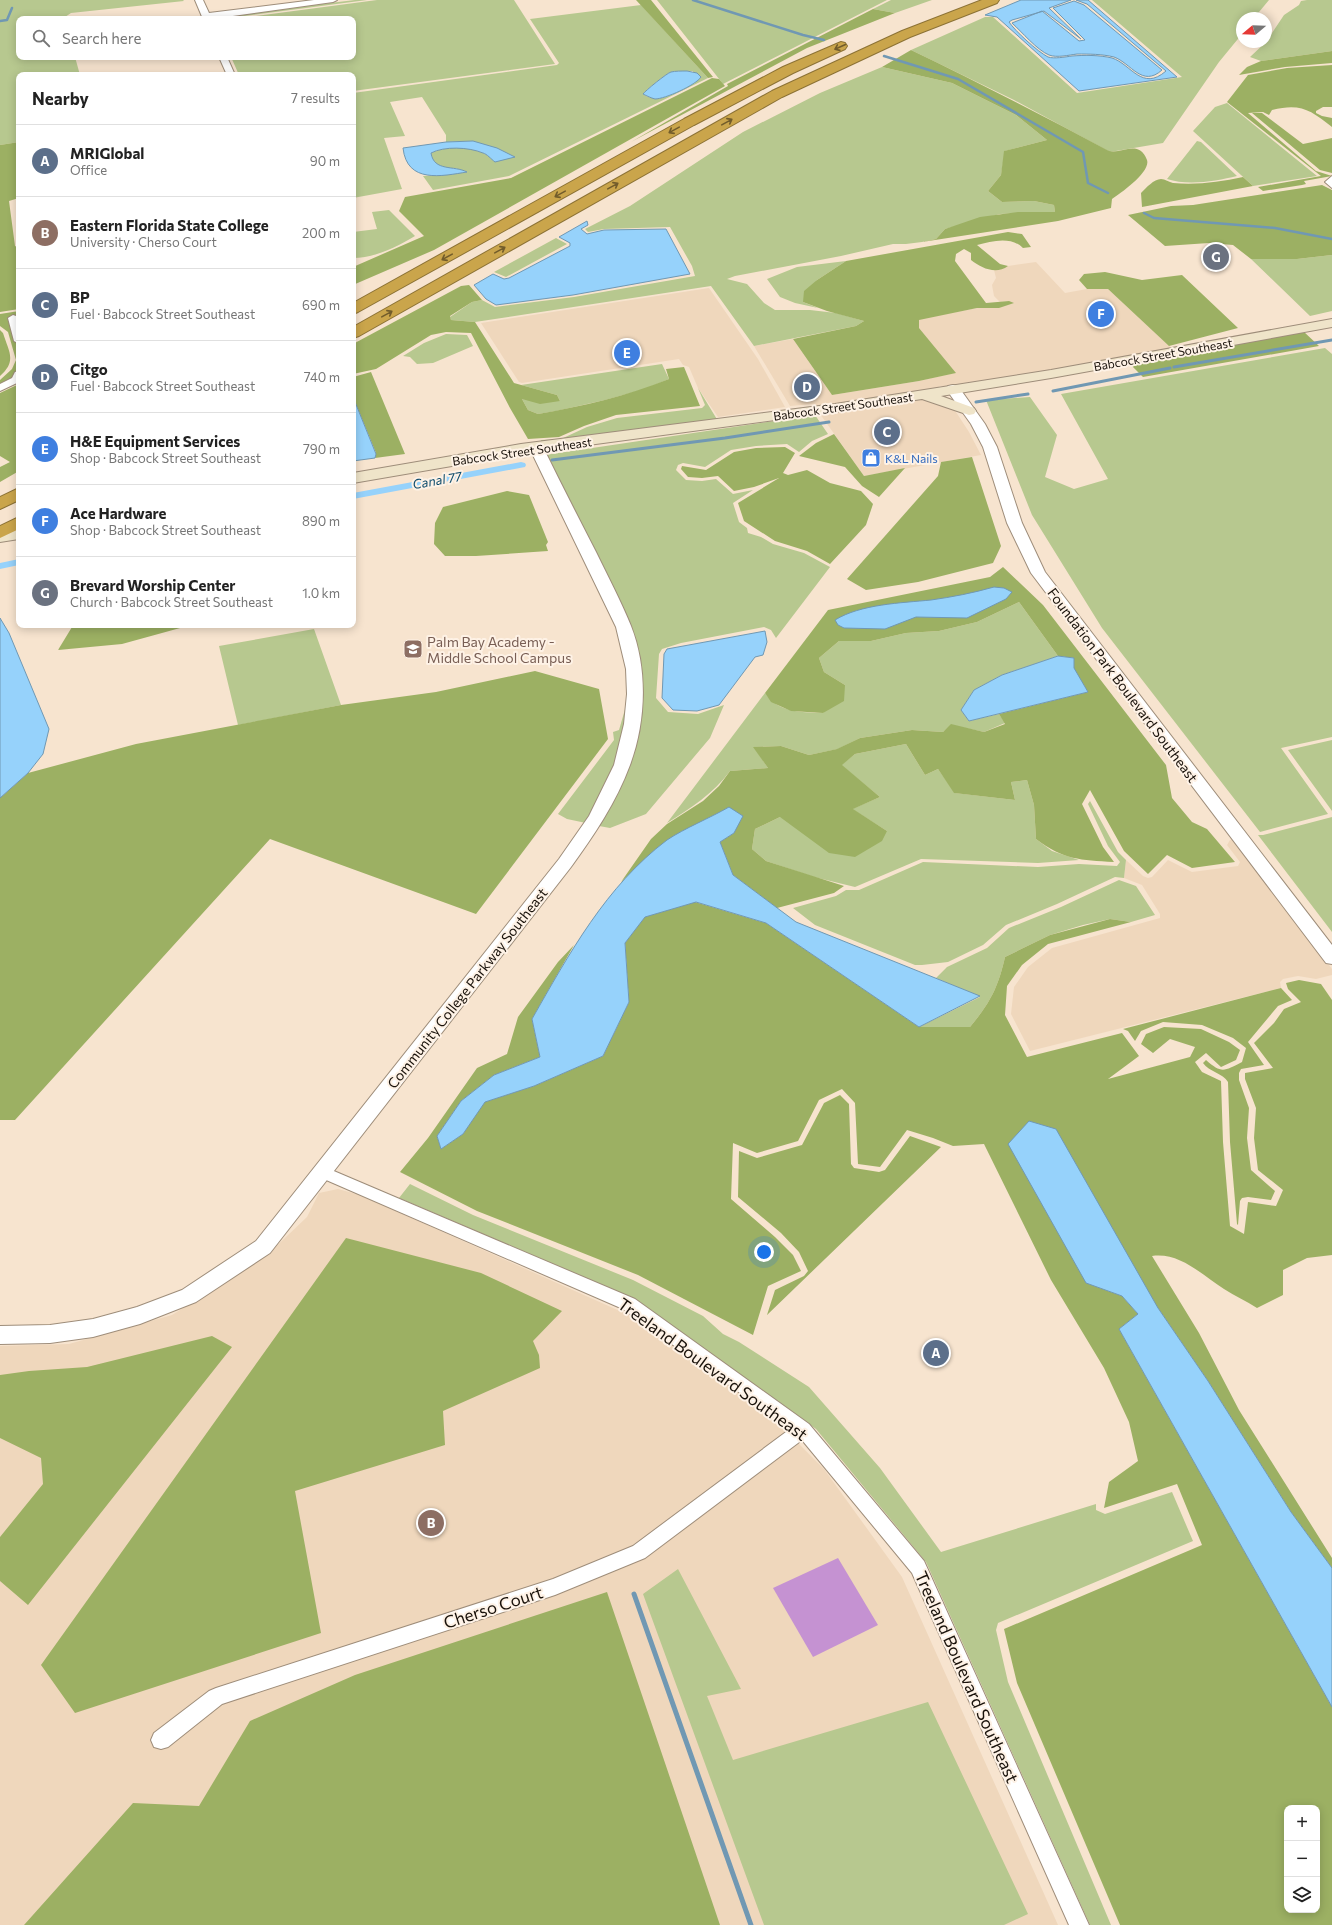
<!DOCTYPE html>
<meta charset="utf-8">
<style>
:root{--surface:#fff;--page:#f6f6f6;--text:#222;--muted:#767676;--line:#e0e0e0;--accent:#111827}
body{margin:0;font-family:Commissioner,sans-serif;background:var(--page);color:var(--text)}
.controls{position:absolute;right:12px;bottom:12px;display:grid;overflow:hidden;border-radius:8px;box-shadow:0 2px 10px #0003}
.controls button{width:36px;height:36px;display:grid;place-items:center;padding:0;border:0;border-bottom:1px solid var(--line);background:var(--surface);color:var(--text);font:20px sans-serif}
.compass{position:absolute;left:1236px;top:12px;width:36px;height:36px;border-radius:50%;background:var(--surface);box-shadow:0 2px 10px #0003;rotate:251deg}
.you{position:absolute;left:764px;top:1252px;width:14px;height:14px;margin:-10px;border:3px solid #fff;border-radius:50%;background:#1a73e8;box-shadow:0 0 0 6px #1a73e833}
.badge{display:grid;place-items:center;width:26px;height:26px;border-radius:50%;background:var(--accent);color:#fff;font-size:13px;font-weight:700}
.pin{position:absolute;translate:-50% -50%;border:2px solid #fff;box-shadow:0 1px 4px #0006}
.list{margin:0;padding:0;list-style:none}
h2{display:flex;justify-content:space-between;align-items:center;height:52px;margin:0;padding:0 16px;font-size:17px}
h2 small{font-size:13px;font-weight:400;color:var(--muted)}
.list li{display:grid;grid-template-columns:26px 1fr auto;gap:12px;align-items:center;box-sizing:border-box;height:72px;padding:0 16px;border-top:1px solid var(--line)}
.list b{display:block;font-size:15px;white-space:nowrap}
.list p{margin:0;font-size:13px;white-space:nowrap;color:var(--muted)}
.list em{font-size:13px;font-style:normal;color:var(--muted)}
.icon{flex:none;width:22px;height:22px;fill:none;stroke:currentColor;stroke-width:2;stroke-linecap:round;stroke-linejoin:round}
.map{position:relative;flex:none;width:1332px;height:1925px;overflow:hidden}
.search{position:absolute;background:var(--surface);box-shadow:0 2px 10px #0003;left:16px;top:16px;width:340px;height:44px;display:flex;align-items:center;gap:10px;box-sizing:border-box;padding:0 14px;border-radius:8px;color:var(--muted);font-size:15px}
.panel{position:absolute;background:var(--surface);box-shadow:0 2px 10px #0003;left:16px;top:72px;width:340px;height:556px;border-radius:8px}
.map>svg:first-child{display:block}
.built{fill:#efd7bc}
.green{fill:#b7c88f;fill-rule:evenodd}
.forest{fill:#9cb063;fill-rule:evenodd}
.water{fill:#96d2fb;stroke:#7098b3}
.lines{fill:none;stroke-linecap:round;stroke-linejoin:round}
.stream-far2{stroke:#7098b3;stroke-width:2.5}
.stream-far1{stroke:#7098b3;stroke-width:3}
.stream{stroke:#7098b3;stroke-width:5}
.canal{fill:#96d2fb;fill-rule:evenodd}
.building{fill:#c592d2}
.minor-casing{stroke:#9e8d7a;stroke-width:2}
.tertiary-casing{stroke:#9e8d7a;stroke-width:2}
.secondary-casing{stroke:#9e8d7a;stroke-width:2}
.motorway-casing{stroke:#8c7235;stroke-width:2}
.minor{fill:#fff;fill-rule:evenodd}
.tertiary{fill:#fff;fill-rule:evenodd}
.secondary{fill:#efe4c9;fill-rule:evenodd}
.motorway{fill:#caa54b;fill-rule:evenodd}
.oneway{stroke:#725c2b}
.labels{text-anchor:middle;dominant-baseline:central;stroke-width:4;stroke-linejoin:round;paint-order:stroke}
.far-street-label{font-size:12px;fill:#19120b;stroke:#fef2e6}
.far-shop-label{font-size:12px;fill:#366cbe;stroke:#fef2e6;text-anchor:start}
.far-water-label{font-size:13px;font-style:italic;fill:#0d4b6c;stroke:#fef2e6}
.education-label{font-size:14px;fill:#785e54;stroke:#fef2e6;text-anchor:start}
.street-label{font-size:14px;fill:#19120b;stroke:#fef2e6}
.near-street-label{font-size:17px;fill:#19120b;stroke:#fef2e6}
</style>
<div class="map">
<svg width="1332" height="1925" viewBox="0 0 1332 1925">
<rect width="100%" height="100%" fill="#f7e4cf"/>
<path class="built" d="M 1036,262 L 1065,293 L 1087,289 L 1108,289 L 1176,352 L 950,386 L 939,386 L 969,432 L 981,455 L 864,476 L 813,404 L 790,406 L 754,346 L 793,339 L 832,395 L 919,381 L 955,373 L 919,328 L 919,319 L 977,308 L 999,308 L 1009,301 L 1000,302 L 994,296 L 992,285 L 996,278 L 994,270 L 1008,266 Z
M 709,288 L 758,359 L 785,407 L 718,417 L 698,388 L 689,367 L 683,365 L 679,359 L 522,383 L 519,382 L 481,323 Z
M 1233,839 L 1332,969 L 1332,975 L 1316,979 L 1298,976 L 1283,979 L 1280,982 L 1281,988 L 1030,1051 L 1011,1014 L 1014,987 L 1028,967 L 1052,948 L 1160,918 L 1160,914 L 1142,885 L 1124,878 L 1126,860 L 1143,876 L 1148,878 L 1152,877 L 1168,860 L 1192,872 L 1238,866 L 1240,862 L 1227,845 L 1230,840 Z
M 338,1189 L 360,1195 L 640,1320 L 767,1412 L 824,1469 L 902,1577 L 1058,1925 L 0,1925 L 0,1346 L 69,1344 L 172,1315 L 266,1256 L 307,1217 L 319,1193 Z"/>
<path class="green" d="M 0,0 L 183,0 L 184,1 L 71,13 L 62,19 L 19,19 L 19,57 L 75,57 L 80,75 L 19,75 L 19,142 L 0,145 Z
M 355,0 L 367,0 L 222,19 L 204,18 Z
M 377,0 L 514,0 L 555,64 L 353,91 L 353,75 L 239,75 L 231,57 L 353,57 L 353,19 L 233,19 Z
M 657,0 L 887,0 L 723,84 Z
M 891,0 L 932,0 L 895,13 L 873,9 Z
M 1092,0 L 1269,0 L 1254,18 L 1242,18 L 1242,34 L 1219,62 L 1163,143 L 1110,152 L 1014,100 L 911,50 L 985,17 L 993,17 L 1077,93 L 1182,77 Z
M 1307,0 L 1332,0 L 1332,51 L 1261,61 L 1250,57 L 1266,42 L 1284,15 L 1299,5 L 1301,1 Z
M 641,5 L 708,78 L 509,176 L 433,190 L 423,176 L 446,175 L 466,172 C 453,164 434,174 431,153 C 445,146 468,146 483,153 C 487,154 491,159 495,162 L 473,141 L 446,142 L 446,135 L 422,97 L 390,102 L 405,136 L 384,138 L 402,189 L 353,198 L 353,93 L 557,65 L 559,63 L 530,19 ZM 687,71 L 693,71 L 695,83 C 681,90 658,106 643,94 C 645,91 667,73 671,72 C 675,71 682,71 687,71 Z
M 882,67 L 952,83 L 1016,115 L 1047,140 L 1005,151 L 1001,175 L 988,191 L 1002,202 L 1034,201 L 1054,205 L 1055,212 L 1000,214 L 945,229 L 936,239 L 922,242 L 906,244 L 893,244 L 841,256 L 735,276 L 727,279 L 747,284 L 764,303 L 775,310 L 810,310 L 836,313 L 864,321 L 856,326 L 754,346 L 711,286 L 475,322 L 451,320 L 450,317 L 472,302 L 482,300 L 495,307 L 574,297 L 695,276 L 692,266 L 670,227 L 604,229 L 588,232 L 585,229 L 630,206 L 743,132 L 820,93 Z
M 1227,103 L 1317,176 L 1253,186 L 1193,131 L 1215,107 Z
M 1197,141 L 1201,142 L 1237,176 C 1217,181 1188,186 1167,179 Z
M 389,210 L 415,236 C 397,247 374,258 353,258 L 353,232 L 377,229 L 372,212 Z
M 556,238 L 567,244 L 506,277 L 494,272 Z
M 1332,255 L 1332,311 L 1310,316 L 1251,259 L 1297,259 Z
M 846,261 L 817,280 L 803,302 L 818,308 L 795,303 L 780,297 L 767,279 L 797,267 Z
M 446,334 L 467,335 L 473,346 L 433,363 L 417,364 L 410,357 L 403,356 L 424,343 Z
M 1325,348 L 1332,354 L 1332,737 L 1281,748 L 1328,814 L 1260,832 L 1102,628 L 1032,515 L 986,400 L 1030,397 L 1057,435 L 1045,477 L 1074,489 L 1108,479 L 1061,394 Z
M 662,364 L 669,379 L 645,389 L 605,400 L 556,411 L 538,414 L 528,410 L 522,399 L 560,401 L 557,395 L 521,385 Z
M 698,388 L 718,421 L 542,444 L 541,440 L 561,439 L 587,427 L 617,418 L 702,408 L 705,405 Z
M 815,415 L 828,434 L 812,441 L 799,452 L 787,444 L 756,446 L 731,450 L 705,467 L 683,463 L 678,465 L 676,470 L 686,480 L 702,481 L 716,479 L 733,494 L 753,490 L 733,503 L 739,522 L 747,528 L 748,533 L 761,537 L 773,544 L 804,553 L 830,567 L 776,638 L 771,630 L 764,627 L 681,643 L 662,649 L 659,654 L 656,698 L 668,712 L 698,714 L 724,705 L 710,738 L 646,814 L 610,828 L 599,826 L 641,668 L 545,455 Z
M 1019,602 L 1058,656 L 1002,675 L 974,690 L 961,710 L 969,721 L 999,714 L 1005,723 L 984,732 L 951,725 L 943,732 L 912,730 L 860,738 L 838,749 L 809,755 L 781,746 L 754,747 L 768,768 L 730,771 C 713,794 691,808 667,823 L 765,693 C 779,713 800,712 823,713 L 845,685 L 824,672 L 819,658 L 839,641 L 871,641 L 906,633 L 939,631 L 977,622 Z
M 314,629 L 341,705 L 238,725 L 219,646 Z
M 626,706 L 625,724 L 615,764 L 586,823 L 567,819 L 558,814 L 614,740 L 613,732 L 619,730 Z
M 1332,740 L 1332,811 L 1288,750 Z
M 906,744 L 925,775 L 938,769 L 955,793 L 1015,800 L 1011,782 L 1027,780 L 1034,805 L 1036,839 L 1052,851 L 1079,860 L 1038,863 L 921,859 L 855,887 L 814,877 L 766,861 L 752,849 L 755,829 L 780,817 L 887,831 L 852,809 L 880,797 L 841,765 L 855,754 Z
M 1090,801 L 1118,852 L 1126,860 L 1124,878 L 1115,877 L 1057,904 L 1006,925 L 983,945 L 948,962 L 922,965 L 915,965 L 815,925 L 793,908 L 836,896 L 846,890 L 859,890 L 923,862 L 1038,867 L 1079,864 L 1117,866 L 1120,862 L 1108,846 L 1088,804 Z
M 1332,817 L 1332,932 L 1258,835 L 1263,835 Z
M 1119,880 L 1136,886 L 1155,915 L 1131,922 L 1110,919 L 1083,925 L 1050,935 L 1005,957 C 998,988 990,1003 970,1027 L 919,1027 L 980,997 L 936,978 L 947,967 L 987,948 L 1009,928 L 1061,907 Z
M 410,1184 L 473,1215 L 633,1280 L 703,1316 L 723,1334 L 739,1342 L 809,1387 L 880,1468 L 941,1552 L 1096,1504 L 1096,1510 L 1105,1514 L 1172,1492 L 1193,1541 L 998,1623 L 996,1630 L 1008,1682 L 1111,1925 L 1090,1925 L 926,1562 L 816,1429 L 633,1298 L 399,1198 Z
M 678,1569 L 741,1689 L 707,1696 L 733,1760 L 928,1702 L 1028,1914 L 1004,1925 L 764,1925 L 643,1594 Z"/>
<path class="forest" d="M 636,0 L 651,0 L 713,77 L 708,78 Z
M 873,9 L 895,13 L 807,48 L 631,142 L 728,86 L 727,84 Z
M 911,50 C 977,82 1042,115 1107,150 C 1119,157 1138,137 1147,160 C 1151,172 1121,193 1112,199 L 1111,208 L 1058,221 L 922,242 L 936,239 L 945,229 L 980,217 L 1018,212 L 1055,212 L 1054,205 L 1034,201 L 1002,202 L 988,191 L 1001,175 L 1004,151 L 1047,140 L 1016,115 L 952,83 L 882,67 Z
M 1332,51 L 1332,63 L 1285,67 L 1239,75 L 1247,67 L 1261,61 Z
M 1332,65 L 1332,107 L 1323,107 L 1316,111 L 1316,113 L 1322,116 L 1332,118 L 1332,127 C 1310,110 1301,103 1272,110 L 1269,115 L 1263,112 L 1248,113 L 1316,171 L 1332,176 L 1304,181 L 1306,184 L 1302,185 L 1263,191 L 1258,187 L 1321,176 L 1227,102 L 1248,75 L 1287,68 Z
M 712,78 L 719,79 L 725,86 L 434,250 L 353,285 L 353,267 L 424,236 L 399,211 L 405,197 L 511,178 Z
M 1252,113 L 1262,113 L 1303,144 L 1332,138 L 1332,173 L 1320,170 Z
M 19,142 L 19,198 L 9,201 L 15,246 L 19,248 L 19,309 L 0,312 L 0,145 Z
M 1243,177 L 1253,186 L 1142,207 L 1141,193 C 1146,188 1154,179 1161,179 C 1165,179 1169,182 1173,183 C 1197,185 1220,182 1243,177 Z
M 1322,185 L 1332,190 L 1332,255 L 1297,259 L 1251,259 L 1233,245 L 1209,243 L 1165,246 L 1128,215 L 1171,206 L 1193,205 Z
M 1008,232 L 1022,234 L 1031,247 L 1023,248 C 1011,236 992,241 977,245 L 1000,264 L 1008,266 C 996,275 981,268 971,260 L 971,253 L 964,249 L 956,254 L 955,261 L 986,303 L 1009,301 L 1014,303 L 999,308 L 977,308 L 919,320 L 919,328 L 956,373 L 919,381 L 832,395 L 793,339 L 856,326 L 864,321 L 827,311 L 803,302 L 804,291 L 817,280 L 846,261 Z
M 1105,272 L 1142,280 L 1182,275 L 1238,328 L 1169,346 L 1108,289 L 1087,289 L 1079,280 L 1084,274 Z
M 469,285 L 482,300 L 472,302 L 450,316 L 451,320 L 475,322 L 514,383 L 557,395 L 560,401 L 540,404 L 522,399 L 528,410 L 538,414 C 583,406 627,396 669,379 L 666,369 L 684,367 L 700,406 L 616,415 L 584,426 L 559,437 L 528,439 L 510,408 L 471,333 L 446,332 L 431,335 L 376,369 L 353,374 L 353,344 L 461,286 Z
M 19,311 L 19,381 L 0,390 L 0,380 L 12,369 L 16,360 L 8,332 L 0,326 L 0,314 Z
M 0,330 L 3,333 C 9,352 17,361 0,376 Z
M 1303,331 L 1319,346 L 1143,377 L 1129,363 Z
M 371,372 L 405,454 L 375,458 L 376,453 L 353,397 L 353,377 Z
M 19,384 L 19,471 L 0,482 L 0,467 L 10,462 L 0,456 L 0,393 Z
M 834,434 L 864,476 L 905,468 L 879,497 L 862,486 L 845,467 L 799,456 L 816,443 Z
M 785,447 L 795,453 L 783,473 L 788,475 L 807,470 L 830,483 L 861,491 L 873,504 L 866,525 L 830,564 L 807,551 L 775,541 L 744,521 L 738,503 L 779,478 L 754,487 L 734,491 L 718,476 L 702,478 L 688,477 L 681,469 L 682,466 L 706,470 L 734,452 L 756,448 Z
M 972,457 L 1001,546 L 993,563 L 918,582 L 866,590 L 847,579 L 938,476 L 941,462 Z
M 507,491 L 529,495 L 548,542 L 546,545 L 548,551 L 476,556 L 445,556 L 434,544 L 435,523 L 443,507 Z
M 1003,567 L 1043,605 L 1166,765 L 1172,798 L 1192,822 L 1207,829 L 1235,862 L 1192,868 L 1167,855 L 1148,874 L 1124,851 L 1090,790 L 1082,804 L 1103,847 L 1114,862 C 1080,860 1064,860 1036,839 L 1034,805 L 1027,780 L 1011,782 L 1015,800 L 954,793 L 938,769 L 925,775 L 906,744 L 855,754 L 842,765 L 880,797 L 853,809 L 887,831 L 882,841 L 855,857 L 829,853 L 780,817 L 755,829 L 752,849 L 766,861 L 844,886 L 834,893 L 777,908 L 733,875 L 720,842 L 734,833 L 668,840 L 621,882 L 651,839 L 667,824 L 703,801 L 719,786 L 730,771 L 768,768 L 753,747 L 781,746 L 809,755 L 837,749 L 860,738 L 912,730 L 943,732 L 951,724 L 984,732 L 1005,724 L 999,714 L 1088,692 L 1073,668 L 1074,658 L 1058,656 L 1019,602 L 977,622 L 939,631 L 906,633 L 871,641 L 839,641 L 819,658 L 824,672 L 845,685 L 844,701 L 823,713 L 791,711 L 771,702 L 765,693 L 828,610 L 990,577 Z
M 71,625 L 191,625 L 122,644 L 58,650 L 72,627 Z
M 535,671 L 599,689 L 608,739 L 476,914 L 270,839 L 15,1120 L 0,1120 L 0,798 L 28,773 L 136,744 L 341,705 L 436,692 Z
M 695,902 L 766,923 L 919,1027 L 970,1027 C 990,1003 998,988 1005,957 L 1050,935 L 1110,919 L 1131,922 L 1048,944 L 1022,965 L 1007,986 L 1005,1015 L 1027,1057 L 1122,1033 L 1139,1056 L 1108,1079 L 1190,1057 L 1195,1047 L 1170,1039 L 1153,1053 L 1141,1044 L 1146,1034 L 1164,1027 L 1201,1029 L 1229,1042 L 1240,1050 L 1236,1060 L 1221,1067 L 1206,1053 L 1195,1062 L 1202,1072 L 1221,1081 L 1223,1142 L 1230,1226 L 1244,1234 L 1248,1202 L 1276,1206 L 1283,1190 L 1258,1170 L 1254,1138 L 1256,1108 L 1245,1079 L 1245,1073 L 1273,1068 L 1254,1043 L 1274,1023 L 1284,1009 L 1301,1002 L 1288,989 L 1286,983 L 1299,980 L 1321,984 L 1332,1000 L 1332,1255 L 1307,1258 L 1283,1270 L 1283,1295 L 1257,1308 C 1246,1301 1235,1296 1224,1289 C 1202,1275 1180,1252 1152,1256 L 1199,1333 L 1239,1410 L 1332,1558 L 1332,1568 L 1291,1512 L 1208,1381 L 1158,1308 L 1086,1283 L 1122,1296 L 1138,1314 L 1119,1329 L 1332,1707 L 1332,1925 L 1120,1925 L 1017,1683 L 1004,1629 L 1202,1545 L 1177,1484 L 1104,1508 L 1109,1482 L 1138,1461 L 1129,1422 L 1104,1368 L 1051,1280 L 984,1144 L 953,1146 L 933,1138 L 907,1130 L 880,1167 L 858,1164 L 855,1103 L 842,1089 L 819,1100 L 798,1141 L 757,1153 L 733,1143 L 731,1199 L 775,1237 L 793,1255 L 801,1271 L 768,1286 L 753,1335 L 638,1275 L 477,1211 L 400,1172 L 428,1138 L 477,1068 L 507,1054 L 518,1017 L 558,962 L 574,945 L 532,1019 L 540,1057 L 494,1075 L 461,1101 L 437,1136 L 441,1149 L 463,1134 L 484,1102 L 534,1086 L 603,1056 L 629,1002 L 625,943 L 644,917 ZM 1287,1808 L 1317,1808 L 1317,1910 L 1287,1910 Z
M 1281,988 L 1292,1000 L 1278,1006 L 1248,1042 L 1264,1065 L 1241,1069 L 1239,1073 L 1239,1080 L 1249,1108 L 1247,1138 L 1251,1170 L 1275,1191 L 1271,1200 L 1248,1197 L 1242,1198 L 1240,1201 L 1238,1225 L 1237,1224 L 1230,1142 L 1228,1082 C 1223,1073 1209,1072 1203,1063 L 1206,1060 C 1222,1074 1224,1071 1242,1062 L 1246,1048 L 1233,1038 L 1202,1025 L 1163,1022 L 1141,1031 L 1135,1041 L 1128,1031 L 1123,1029 Z
M 840,1095 L 849,1104 L 851,1164 L 854,1168 L 879,1172 L 885,1170 L 910,1136 L 941,1147 L 767,1315 L 775,1290 L 804,1276 L 808,1271 L 799,1252 L 781,1233 L 738,1197 L 739,1151 L 757,1158 L 802,1145 L 824,1103 Z
M 346,1238 L 481,1273 L 562,1311 L 533,1341 L 539,1355 L 540,1368 L 443,1411 L 445,1445 L 295,1491 L 321,1633 L 75,1713 L 41,1665 Z
M 212,1336 L 232,1347 L 28,1605 L 0,1581 L 0,1537 L 43,1484 L 41,1458 L 0,1438 L 0,1375 L 29,1371 L 87,1367 Z
M 607,1592 L 720,1925 L 24,1925 L 133,1803 L 199,1806 L 250,1721 L 355,1675 Z"/>
<path class="water" d="M 1021,0 L 1071,0 L 1049,8 L 1081,39 L 1044,11 L 1012,20 L 1009,22 C 1015,31 1038,52 1048,57 C 1054,59 1065,57 1072,56 C 1085,55 1099,55 1112,58 C 1131,64 1142,92 1166,71 L 1087,4 L 1076,0 L 1088,0 L 1177,77 L 1079,91 L 997,17 L 985,15 Z
M 1074,1 L 1084,5 L 1162,70 C 1142,88 1131,63 1114,57 C 1102,54 1089,54 1077,54 C 1069,55 1057,58 1049,55 C 1037,50 1022,32 1012,23 L 1042,11 L 1079,41 L 1085,40 L 1053,8 Z
M 687,71 L 697,73 L 701,77 C 696,85 665,99 655,99 C 651,98 647,96 643,94 C 645,91 667,73 671,72 C 675,71 682,71 687,71 Z
M 473,141 L 497,148 L 515,157 L 495,162 C 491,159 487,154 483,153 C 469,147 444,146 431,153 C 434,172 454,165 467,172 C 442,176 407,184 403,148 L 446,142 Z
M 587,221 L 588,225 L 581,229 L 587,234 L 604,230 L 666,229 L 690,274 L 573,295 L 496,305 L 486,299 L 474,285 L 493,274 L 504,279 L 509,278 L 570,246 L 570,243 L 559,237 Z
M 353,397 L 376,454 L 375,458 L 353,461 Z
M 994,587 L 1004,588 L 1012,592 L 1006,599 L 967,618 L 916,617 L 885,629 L 844,628 L 838,625 L 835,620 C 861,604 901,603 931,600 C 952,597 973,593 994,587 Z
M 0,618 L 9,633 L 49,729 L 43,754 L 28,773 L 0,798 Z
M 765,631 L 767,642 L 763,655 L 755,657 L 719,705 L 697,711 L 673,710 L 662,698 L 664,654 L 667,649 Z
M 1058,656 L 1074,658 L 1074,668 L 1088,692 L 969,721 L 961,710 L 974,690 L 1002,675 Z
M 729,807 L 743,816 L 734,833 L 720,842 L 733,875 L 796,922 L 980,996 L 919,1027 L 766,923 L 696,902 L 645,917 L 625,943 L 629,1002 L 603,1056 L 534,1086 L 485,1102 L 463,1134 L 441,1149 L 437,1136 L 461,1101 L 494,1075 L 540,1057 L 532,1019 C 569,954 606,886 667,840 C 685,828 710,818 729,807 Z
M 1029,1121 L 1056,1129 L 1158,1308 L 1208,1381 L 1291,1512 L 1332,1568 L 1332,1707 L 1119,1329 L 1138,1314 L 1122,1296 L 1086,1283 L 1008,1144 Z"/>
<g class="lines">
<path class="stream-far2" d="M 693,0 L 803,35 L 824,40
M 0,21 L 7,20 L 12,8
M 884,56 L 958,79 L 1083,152 L 1088,183 L 1108,193
M 1144,213 L 1154,218 L 1275,228 L 1332,239"/>
<path class="stream-far1" d="M 1174,367 L 1332,340
M 1053,391 L 1170,368
M 976,402 L 1028,394
M 552,460 L 725,438 L 829,422"/>
<path class="stream" d="M 634,1594 L 751,1925"/>
<path class="canal" d="M 521,462 L 525,463 L 526,465 L 525,467 L 353,499 L 353,493 Z
M 19,559 L 19,565 L 0,569 L 0,563 Z"/>
</g>
<path class="building" d="M 838,1558 L 878,1625 L 813,1657 L 773,1588 Z"/>
<g class="lines">
<g class="minor-casing">
<path id="minor" d="M 195,0 L 203,0 L 209,13 L 314,0 L 337,0 L 333,2 L 211,19 L 203,19 Z
M 219,57 L 227,57 L 235,75 L 227,75 Z
M 1332,176 L 1332,188 L 1325,182 Z
M 13,315 L 16,316 L 19,322 L 19,344 L 14,341 L 8,318 Z
M 19,371 L 19,382 L 0,391 L 0,384 L 12,378 L 15,372 Z
M 322,1166 L 635,1299 L 809,1424 L 924,1561 L 1089,1925 L 1069,1925 L 912,1573 L 802,1440 L 645,1558 L 555,1595 L 222,1704 L 168,1747 L 161,1749 L 154,1747 L 151,1740 L 154,1733 L 209,1691 L 216,1688 L 553,1579 L 633,1546 L 790,1429 L 623,1309 L 317,1176 L 314,1172 L 317,1168 Z"/>
</g>
<g class="tertiary-casing">
<path id="tertiary" d="M 953,385 L 958,386 L 985,424 L 997,447 L 1022,523 L 1045,572 L 1332,945 L 1332,964 L 1326,963 L 1031,573 L 1007,523 L 983,447 L 971,424 L 946,389 L 948,386 Z
M 536,443 L 541,444 L 543,447 C 560,482 578,517 596,552 C 608,577 621,601 631,626 C 648,669 646,722 630,765 C 616,803 594,835 571,867 L 270,1253 L 196,1302 L 140,1324 L 93,1337 L 50,1343 L 0,1344 L 0,1326 L 50,1325 L 93,1319 L 137,1307 L 182,1290 L 256,1241 L 559,859 L 589,816 L 614,765 L 624,724 L 627,694 L 626,669 L 616,627 L 529,447 L 531,444 Z"/>
</g>
<g class="secondary-casing">
<path id="secondary" d="M 1332,319 L 1332,327 L 1051,378 L 941,396 L 974,408 L 976,411 L 974,414 L 969,415 L 922,399 L 835,412 L 521,454 L 353,483 L 353,473 L 521,444 L 835,404 L 1051,370 Z
M 19,529 L 19,539 L 0,542 L 0,532 Z"/>
</g>
<g class="motorway-casing">
<path id="motorway" d="M 982,0 L 999,0 L 997,3 L 910,37 L 782,97 L 359,336 L 353,338 L 353,327 L 772,91 L 902,31 Z
M 841,42 L 845,43 L 847,46 L 845,49 L 793,73 L 694,125 L 358,312 L 353,314 L 353,303 L 684,119 L 783,67 Z
M 19,488 L 19,500 L 0,509 L 0,497 Z
M 19,517 L 19,529 L 0,538 L 0,526 Z"/>
</g>
<use href="#minor" class="minor"/>
<use href="#tertiary" class="tertiary"/>
<use href="#secondary" class="secondary"/>
<use href="#motorway" class="motorway"/>
</g>
<defs><path id="oneway-shaft" d="M-6 0H5M1.5-3L5.5 0L1.5 3" fill="none" stroke-width="1.6" stroke-linecap="round" stroke-linejoin="round"/></defs>
<g class="oneway">
<use href="#oneway-shaft" transform="translate(840 47) rotate(156)"/>
<use href="#oneway-shaft" transform="translate(727 122) rotate(-29)"/>
<use href="#oneway-shaft" transform="translate(674 130) rotate(151)"/>
<use href="#oneway-shaft" transform="translate(613 186) rotate(-29)"/>
<use href="#oneway-shaft" transform="translate(560 194) rotate(151)"/>
<use href="#oneway-shaft" transform="translate(500 250) rotate(-29)"/>
<use href="#oneway-shaft" transform="translate(447 257) rotate(151)"/>
<use href="#oneway-shaft" transform="translate(387 314) rotate(-29)"/>
</g>
<defs>
<g id="shop-square" transform="scale(1)"><rect x="-9" y="-9" width="18" height="18" rx="4" fill="#3f7fe0" stroke="#fef2e6"/><path d="M-5-2.5h2.3a2.7 3.5 0 0 1 5.4 0H5L5.5 6h-11ZM-1.5-2.5h3a1.5 2.3 0 0 0-3 0Z" fill="#fff"/></g>
<g id="school-square" transform="scale(1)"><rect x="-9" y="-9" width="18" height="18" rx="4" fill="#8d6e63" stroke="#fef2e6"/><path d="M0-5L7-2L0 1L-7-2ZM-4 1L0 2.5L4 1V4Q0 6-4 4Z" fill="#fff"/></g>
</defs>
<g fill-rule="evenodd">
<use href="#shop-square" x="871" y="458"/>
<use href="#school-square" x="413" y="649"/>
</g>
<g class="labels">
<g class="far-street-label">
<text transform="translate(1163 354) rotate(-10)">Babcock Street Southeast</text>
<text transform="translate(843 406) rotate(-8)">Babcock Street Southeast</text>
<text transform="translate(522 451) rotate(-8)">Babcock Street Southeast</text>
</g>
<g class="far-shop-label">
<text x="885" y="458">K&amp;L Nails</text>
</g>
<g class="far-water-label">
<text transform="translate(437 480) rotate(-10)">Canal 77</text>
</g>
<g class="education-label">
<text x="427" y="641">Palm Bay Academy -<tspan x="427" dy="16">Middle School Campus</tspan></text>
</g>
<g class="street-label">
<text transform="translate(1123 685) rotate(53)">Foundation Park Boulevard Southeast</text>
<text transform="translate(467 988) rotate(-52)">Community College Parkway Southeast</text>
</g>
<g class="near-street-label">
<text transform="translate(713 1369) rotate(36)">Treeland Boulevard Southeast</text>
<text transform="translate(493 1607) rotate(-18)">Cherso Court</text>
<text transform="translate(967 1677) rotate(66)">Treeland Boulevard Southeast</text>
</g>
</g>
</svg>
<div class="controls">
<button>+</button>
<button>−</button>
<button><svg class="icon" aria-label="layers" viewBox="0 0 24 24"><path d="M12 4l9 5-9 5-9-5zM3 14l9 5 9-5"/></svg></button>
</div>
<svg class="compass" viewBox="-18 -18 36 36"><path d="M0-13l5 13h-10z" fill="#e53935"/><path d="M0 13l5-13h-10z" fill="#767676"/></svg>
<div class="you"></div>
<div class="pin badge" style="left:936px;top:1353px;background:#5c6f8a">A</div>
<div class="pin badge" style="left:431px;top:1523px;background:#8d6e63">B</div>
<div class="pin badge" style="left:887px;top:432px;background:#5c6f8a">C</div>
<div class="pin badge" style="left:807px;top:387px;background:#5c6f8a">D</div>
<div class="pin badge" style="left:627px;top:353px;background:#3f7fe0">E</div>
<div class="pin badge" style="left:1101px;top:314px;background:#3f7fe0">F</div>
<div class="pin badge" style="left:1216px;top:257px;background:#6b7280">G</div>
<div class="search"><svg class="icon" aria-label="search" viewBox="0 0 24 24"><circle cx="10" cy="10" r="6"/><path d="M15 15l6 6"/></svg>Search here</div>
<section class="panel">
<h2>Nearby<small>7 results</small></h2>
<ul class="list">
<li><span class="badge" style="background:#5c6f8a">A</span><div><b>MRIGlobal</b><p>Office</p></div><em>90 m</em></li>
<li><span class="badge" style="background:#8d6e63">B</span><div><b>Eastern Florida State College</b><p>University · Cherso Court</p></div><em>200 m</em></li>
<li><span class="badge" style="background:#5c6f8a">C</span><div><b>BP</b><p>Fuel · Babcock Street Southeast</p></div><em>690 m</em></li>
<li><span class="badge" style="background:#5c6f8a">D</span><div><b>Citgo</b><p>Fuel · Babcock Street Southeast</p></div><em>740 m</em></li>
<li><span class="badge" style="background:#3f7fe0">E</span><div><b>H&amp;E Equipment Services</b><p>Shop · Babcock Street Southeast</p></div><em>790 m</em></li>
<li><span class="badge" style="background:#3f7fe0">F</span><div><b>Ace Hardware</b><p>Shop · Babcock Street Southeast</p></div><em>890 m</em></li>
<li><span class="badge" style="background:#6b7280">G</span><div><b>Brevard Worship Center</b><p>Church · Babcock Street Southeast</p></div><em>1.0 km</em></li>
</ul>
</section>
</div>
